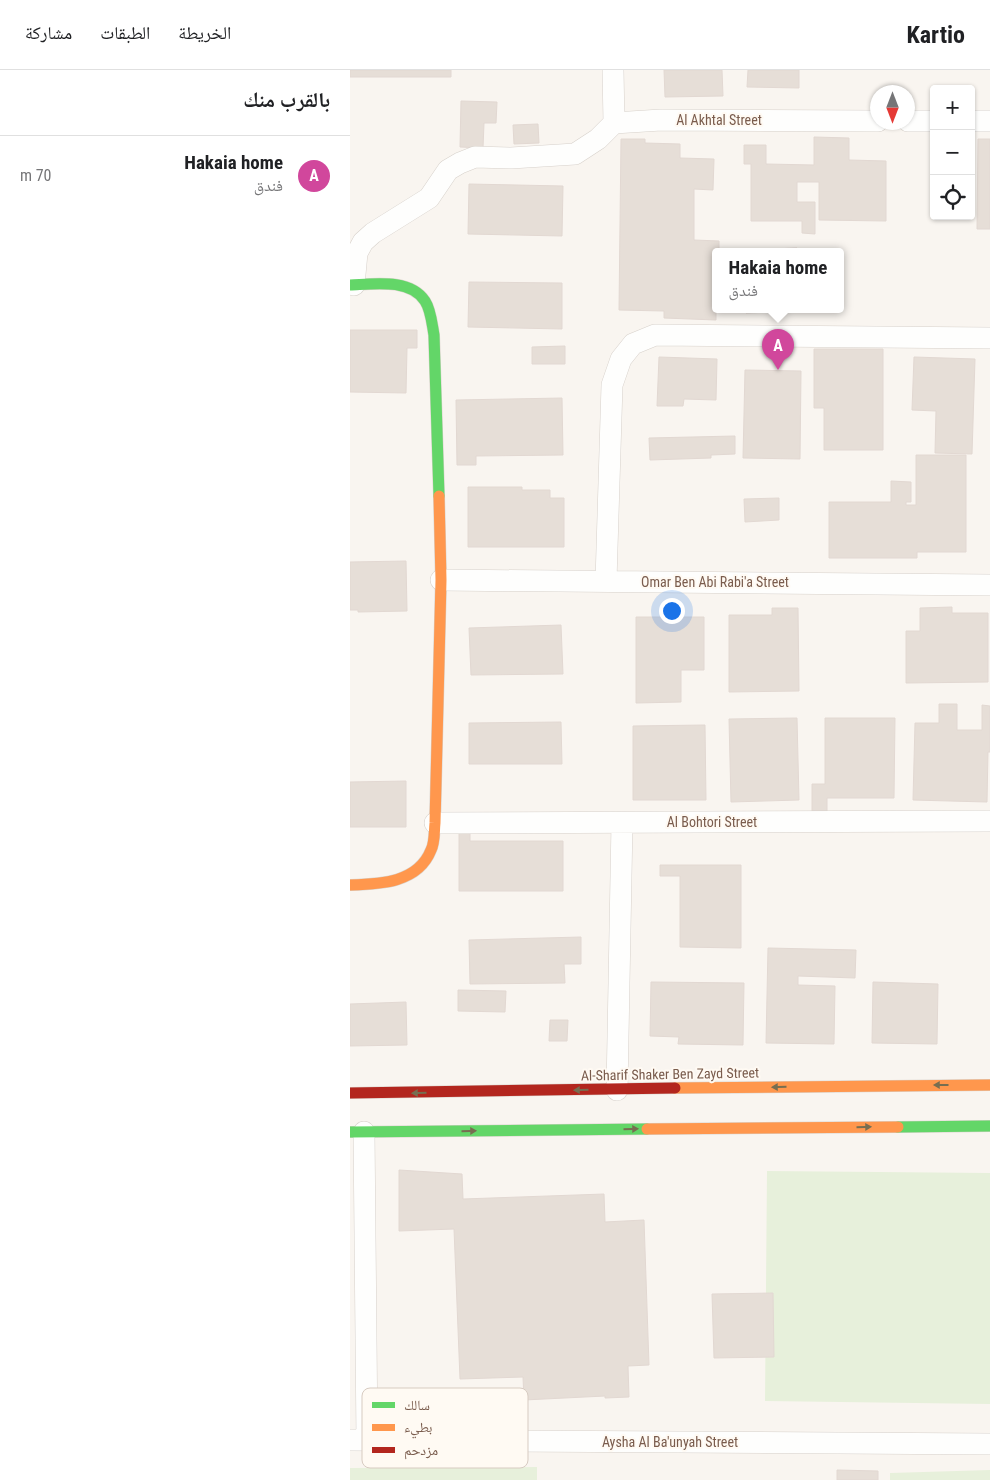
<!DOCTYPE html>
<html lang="ar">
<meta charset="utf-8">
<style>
:root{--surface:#fff;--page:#f2f2f2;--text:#202124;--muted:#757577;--line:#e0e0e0;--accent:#5c5450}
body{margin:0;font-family:"Roboto Condensed","Noto Naskh Arabic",sans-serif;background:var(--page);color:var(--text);direction:rtl}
.controls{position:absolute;right:15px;top:15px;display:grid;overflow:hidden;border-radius:5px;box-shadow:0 1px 4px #0004}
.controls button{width:45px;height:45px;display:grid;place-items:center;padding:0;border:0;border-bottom:1px solid var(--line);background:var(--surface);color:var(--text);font:25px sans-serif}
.compass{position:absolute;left:520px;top:15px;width:45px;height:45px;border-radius:50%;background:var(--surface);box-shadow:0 1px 4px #0004;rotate:180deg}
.you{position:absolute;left:321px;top:540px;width:18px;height:18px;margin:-12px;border:4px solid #fff;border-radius:50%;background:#1a73e8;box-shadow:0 0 0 8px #1a73e833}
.badge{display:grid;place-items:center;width:32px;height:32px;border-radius:50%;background:var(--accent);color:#fff;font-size:16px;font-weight:700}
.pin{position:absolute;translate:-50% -41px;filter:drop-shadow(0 1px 2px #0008)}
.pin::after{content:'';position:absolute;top:26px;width:18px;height:15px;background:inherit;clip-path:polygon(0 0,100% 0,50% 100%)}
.popup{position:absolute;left:362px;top:178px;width:132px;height:65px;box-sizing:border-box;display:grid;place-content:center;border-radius:5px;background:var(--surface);filter:drop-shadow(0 1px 4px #0005);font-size:16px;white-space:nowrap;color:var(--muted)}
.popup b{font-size:19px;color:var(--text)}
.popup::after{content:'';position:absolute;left:50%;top:100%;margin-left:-10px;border:10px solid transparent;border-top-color:var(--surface)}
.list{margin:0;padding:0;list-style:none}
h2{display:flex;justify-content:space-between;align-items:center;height:65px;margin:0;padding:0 20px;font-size:21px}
h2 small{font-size:16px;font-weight:400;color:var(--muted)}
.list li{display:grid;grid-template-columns:32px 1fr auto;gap:15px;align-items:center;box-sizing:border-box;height:80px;padding:0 20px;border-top:1px solid var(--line)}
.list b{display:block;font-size:19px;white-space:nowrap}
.list p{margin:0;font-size:16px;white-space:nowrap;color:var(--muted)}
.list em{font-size:16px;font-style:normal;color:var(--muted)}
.icon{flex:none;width:28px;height:28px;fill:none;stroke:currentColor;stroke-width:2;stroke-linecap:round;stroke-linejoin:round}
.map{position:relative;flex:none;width:640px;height:1410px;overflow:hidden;direction:ltr}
header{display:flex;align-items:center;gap:30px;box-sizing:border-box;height:70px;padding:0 25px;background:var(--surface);border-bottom:1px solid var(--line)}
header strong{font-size:24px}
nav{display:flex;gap:28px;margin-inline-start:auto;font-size:18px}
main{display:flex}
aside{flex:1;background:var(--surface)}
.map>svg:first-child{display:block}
.green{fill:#e7f0db}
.building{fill:#e6ded7;stroke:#e2d8d2}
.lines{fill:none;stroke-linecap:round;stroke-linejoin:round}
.street-casing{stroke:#d7d1cb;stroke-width:22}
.fast-casing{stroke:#d9d2cb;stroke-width:12}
.slow-casing{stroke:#d9d2cb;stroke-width:12}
.jam-casing{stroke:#d9d2cb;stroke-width:12}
.street{stroke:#fefefd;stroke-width:21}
.fast{stroke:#63d668;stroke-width:11}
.slow{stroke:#ff974d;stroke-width:11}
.jam{stroke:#b3261e;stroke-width:11}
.oneway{fill:#776e51}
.labels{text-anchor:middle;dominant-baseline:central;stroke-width:4;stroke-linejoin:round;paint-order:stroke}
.street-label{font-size:14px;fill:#7a5c4d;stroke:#fffaf3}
.key{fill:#fffaf3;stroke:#d7cbc1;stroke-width:1}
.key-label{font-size:14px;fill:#7a5c4d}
</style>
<header>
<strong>Kartio</strong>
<nav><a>الخريطة</a><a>الطبقات</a><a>مشاركة</a></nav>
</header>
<main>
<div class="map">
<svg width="640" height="1410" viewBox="0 0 640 1410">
<rect width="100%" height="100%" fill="#f9f5f0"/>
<path class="green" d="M 417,1101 L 640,1103 L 640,1334 L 415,1331 Z
M 187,1397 L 187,1410 L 0,1410 L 0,1398 Z
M 640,1400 L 640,1410 L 540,1410 L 540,1403 Z"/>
<path class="building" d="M 0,0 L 101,0 L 101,7 L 0,7 Z
M 314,0 L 372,0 L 373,26 L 315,27 Z
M 398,0 L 449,0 L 449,18 L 397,17 Z
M 111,31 L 147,32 L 146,53 L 134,53 L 133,78 L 110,77 Z
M 188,54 L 189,73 L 164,74 L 163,55 Z
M 464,67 L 499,68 L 499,90 L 536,91 L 536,151 L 469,150 L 469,112 L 447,112 L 447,132 L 465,132 L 465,164 L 452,163 L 452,151 L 401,151 L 401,94 L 394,94 L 394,75 L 416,75 L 416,94 L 464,95 Z
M 271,69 L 295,69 L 295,73 L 330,74 L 330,88 L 364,89 L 363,120 L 344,119 L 344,170 L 369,171 L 369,181 L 366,181 L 366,250 L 314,248 L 314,241 L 269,240 Z
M 628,69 L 640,69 L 640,159 L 627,159 Z
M 119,114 L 213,116 L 212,166 L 118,164 Z
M 447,178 L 447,181 L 395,181 L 395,180 Z
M 119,212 L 212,213 L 212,259 L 118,257 Z
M 396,239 L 449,239 L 449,241 L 396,243 Z
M 0,260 L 67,260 L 67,278 L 57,278 L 56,323 L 0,322 Z
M 215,276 L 215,294 L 182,294 L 182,277 Z
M 464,279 L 533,279 L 533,380 L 474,380 L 474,338 L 464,338 Z
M 309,287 L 367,289 L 366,330 L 334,329 L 333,336 L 307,336 Z
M 564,287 L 625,289 L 622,384 L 585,383 L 586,341 L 562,340 Z
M 395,300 L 451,301 L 450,389 L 393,388 Z
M 212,328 L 213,385 L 126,386 L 126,395 L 107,395 L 106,330 Z
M 385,366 L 385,384 L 361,385 L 361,388 L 300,390 L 299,368 Z
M 566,385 L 616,385 L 616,482 L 567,482 L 567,488 L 479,488 L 479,432 L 541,432 L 541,411 L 561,412 L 561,432 L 556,432 L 556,435 L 566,435 Z
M 118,417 L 172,417 L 172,420 L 200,420 L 200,428 L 214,428 L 214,477 L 118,477 Z
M 429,428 L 429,450 L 395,452 L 394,429 Z
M 56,491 L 57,541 L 8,542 L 8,540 L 0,540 L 0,492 Z
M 602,537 L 602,543 L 638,543 L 638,612 L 556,613 L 556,561 L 570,561 L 570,538 Z
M 422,538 L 448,538 L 449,621 L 379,622 L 379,545 L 422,545 Z
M 286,547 L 354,547 L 354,600 L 331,600 L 331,632 L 286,633 Z
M 211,555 L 213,604 L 121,605 L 119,558 Z
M 589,634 L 607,634 L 607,660 L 632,660 L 632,635 L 640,636 L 640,682 L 638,682 L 637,732 L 563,730 L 565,653 L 589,653 Z
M 447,648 L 449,730 L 381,732 L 379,649 Z
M 475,648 L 545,648 L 544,728 L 477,728 L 477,741 L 462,741 L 462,714 L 475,714 Z
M 211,652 L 212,694 L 119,694 L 119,653 Z
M 355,655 L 356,730 L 283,730 L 283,656 Z
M 56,711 L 56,757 L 0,757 L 0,712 Z
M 109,762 L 120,762 L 120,771 L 213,771 L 213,821 L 109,821 Z
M 310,795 L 391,795 L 391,878 L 330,877 L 330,806 L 310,806 Z
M 231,867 L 231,894 L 214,894 L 215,913 L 120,914 L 119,870 Z
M 418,878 L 506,880 L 505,908 L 448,906 L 448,915 L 485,916 L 484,974 L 416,973 Z
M 301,912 L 394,913 L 393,975 L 328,974 L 329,967 L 300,966 Z
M 523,912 L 588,914 L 587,974 L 522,973 Z
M 108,920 L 156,921 L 155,942 L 108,941 Z
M 56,932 L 57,975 L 0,976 L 0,934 Z
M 200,950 L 218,950 L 217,971 L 199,971 Z
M 49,1100 L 112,1104 L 113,1129 L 254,1124 L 255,1152 L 294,1150 L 299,1295 L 278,1296 L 279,1327 L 255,1328 L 255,1326 L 174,1330 L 173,1307 L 110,1309 L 104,1159 L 49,1161 Z
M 423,1223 L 424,1287 L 364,1288 L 362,1224 Z
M 487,1400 L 528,1401 L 528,1410 L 487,1410 Z"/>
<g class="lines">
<g class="street-casing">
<path id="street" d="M 263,0 L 264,53 L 311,50 L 528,51
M 558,51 L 584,51
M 621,51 L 640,51
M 4,215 L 7,183 L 13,172 L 23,163 L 79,128 L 98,100 L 110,93 L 125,87 L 161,88 L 225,84 L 248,69 L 264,53
M 91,510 L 640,515
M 256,511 L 262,315 L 271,289 L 283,274 L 305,265 L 640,268
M 85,753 L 640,751
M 267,1020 L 272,753
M 14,1062 L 17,1370
M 0,1370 L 640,1374"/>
</g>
<g class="fast-casing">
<path id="fast" d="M 0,215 C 23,214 60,208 75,231 C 81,240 82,254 84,265 L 89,426
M 548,1057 L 640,1056
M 0,1062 L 297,1059"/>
</g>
<g class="slow-casing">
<path id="slow" d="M 0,815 C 30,814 68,813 81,780 C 85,772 84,762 85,753 L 91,510 L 89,426
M 325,1018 L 640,1015
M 297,1059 L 548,1057"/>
</g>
<g class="jam-casing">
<path id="jam" d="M 0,1023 L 325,1018"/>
</g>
<use href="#street" class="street"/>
<use href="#fast" class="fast"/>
<use href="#slow" class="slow"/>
<use href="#jam" class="jam"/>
</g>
<defs><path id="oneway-solid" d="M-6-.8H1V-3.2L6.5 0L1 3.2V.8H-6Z" transform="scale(1.25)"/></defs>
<g class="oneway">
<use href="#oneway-solid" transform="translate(591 1015) rotate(180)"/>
<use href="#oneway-solid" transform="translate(429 1017) rotate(179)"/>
<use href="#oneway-solid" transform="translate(231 1020) rotate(179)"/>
<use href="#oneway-solid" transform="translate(69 1023) rotate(179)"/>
<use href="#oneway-solid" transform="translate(514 1057) rotate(-1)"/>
<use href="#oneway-solid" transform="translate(281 1059) rotate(-1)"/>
<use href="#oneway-solid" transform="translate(119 1061) rotate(-1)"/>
</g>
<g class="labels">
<g class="street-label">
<text x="369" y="50">Al Akhtal Street</text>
<text x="365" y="512">Omar Ben Abi Rabi'a Street</text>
<text x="362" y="752">Al Bohtori Street</text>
<text transform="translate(320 1004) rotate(-1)">Al-Sharif Shaker Ben Zayd Street</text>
<text x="320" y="1372">Aysha Al Ba'unyah Street</text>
</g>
</g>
<rect x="12" y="1318" width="166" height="80" rx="8" class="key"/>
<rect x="22" y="1332" width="23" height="6" fill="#63d668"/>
<rect x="22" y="1354" width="23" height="7" fill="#ff974d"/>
<rect x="22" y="1377" width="23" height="6" fill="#b3261e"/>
<g class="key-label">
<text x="54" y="1340">سالك</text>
<text x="54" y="1362">بطيء</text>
<text x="54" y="1385">مزدحم</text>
</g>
</svg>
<div class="controls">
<button>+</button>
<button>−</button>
<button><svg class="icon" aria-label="locate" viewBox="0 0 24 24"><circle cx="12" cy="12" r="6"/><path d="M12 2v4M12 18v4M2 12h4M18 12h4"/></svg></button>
</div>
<svg class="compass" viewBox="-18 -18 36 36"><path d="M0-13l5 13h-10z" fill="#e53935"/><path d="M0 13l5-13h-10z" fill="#757577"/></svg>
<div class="you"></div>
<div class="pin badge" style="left:428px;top:300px;background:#d1479c">A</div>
<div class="popup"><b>Hakaia home</b>فندق</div>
</div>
<aside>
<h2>بالقرب منك<small></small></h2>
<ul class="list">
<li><span class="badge" style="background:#d1479c">A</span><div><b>Hakaia home</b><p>فندق</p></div><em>70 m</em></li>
</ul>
</aside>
</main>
